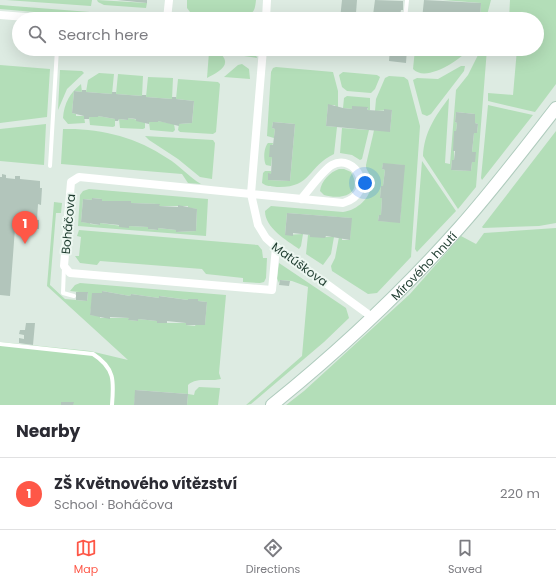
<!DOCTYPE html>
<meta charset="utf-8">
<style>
:root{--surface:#fff;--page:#f7f7f7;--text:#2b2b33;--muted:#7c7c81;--line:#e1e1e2;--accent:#fe5747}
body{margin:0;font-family:Poppins,sans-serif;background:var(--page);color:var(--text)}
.you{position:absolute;left:365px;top:183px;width:14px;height:14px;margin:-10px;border:3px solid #fff;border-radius:50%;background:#1a73e8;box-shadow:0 0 0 6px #1a73e833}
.badge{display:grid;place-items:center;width:26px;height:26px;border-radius:50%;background:var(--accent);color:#fff;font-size:13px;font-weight:700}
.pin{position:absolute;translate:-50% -33px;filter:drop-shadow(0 1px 2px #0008)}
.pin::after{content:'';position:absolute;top:21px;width:14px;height:12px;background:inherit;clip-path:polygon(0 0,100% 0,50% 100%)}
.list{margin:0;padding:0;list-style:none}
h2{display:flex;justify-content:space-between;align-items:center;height:52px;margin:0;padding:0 16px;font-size:17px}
h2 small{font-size:13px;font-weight:400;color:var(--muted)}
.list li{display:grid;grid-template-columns:26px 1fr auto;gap:12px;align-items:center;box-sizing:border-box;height:72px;padding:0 16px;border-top:1px solid var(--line)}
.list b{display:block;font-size:15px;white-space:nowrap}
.list p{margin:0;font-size:13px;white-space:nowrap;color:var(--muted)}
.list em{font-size:13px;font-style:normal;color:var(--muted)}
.icon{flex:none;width:22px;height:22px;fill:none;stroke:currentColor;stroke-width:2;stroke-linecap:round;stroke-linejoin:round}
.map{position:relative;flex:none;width:556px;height:405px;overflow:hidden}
.search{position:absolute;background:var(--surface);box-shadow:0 4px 16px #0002;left:12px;right:12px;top:12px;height:44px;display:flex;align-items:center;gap:10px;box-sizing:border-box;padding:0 14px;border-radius:22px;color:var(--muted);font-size:15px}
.sheet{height:124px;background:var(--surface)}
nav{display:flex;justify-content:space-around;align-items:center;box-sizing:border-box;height:56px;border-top:1px solid var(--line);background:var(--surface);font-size:11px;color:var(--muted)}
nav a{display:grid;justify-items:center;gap:2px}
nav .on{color:var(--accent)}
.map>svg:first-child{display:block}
.green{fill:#b3deb8;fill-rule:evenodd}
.building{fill:#b2c5bb}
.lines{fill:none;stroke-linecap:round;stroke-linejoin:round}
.secondary-casing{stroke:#afcbbd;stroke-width:14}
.lane{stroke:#fff;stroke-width:4}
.street{stroke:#fff;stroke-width:8}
.secondary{stroke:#fff;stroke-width:12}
.labels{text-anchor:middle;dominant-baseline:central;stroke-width:4;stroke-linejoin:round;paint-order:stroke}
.street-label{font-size:12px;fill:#1d3b2e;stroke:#edf7f1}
</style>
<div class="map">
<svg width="556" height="405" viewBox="0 0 556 405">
<rect width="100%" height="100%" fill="#ddebe2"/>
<path class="green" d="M 6,0 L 92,0 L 91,6 Z
M 97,0 L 147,3 L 146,8 L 104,5 L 98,2 Z
M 187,0 L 256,0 C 255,8 255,13 247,15 L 190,12 L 187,8 Z
M 443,0 L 491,0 L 486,19 L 480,19 L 481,3 Z
M 510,0 L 556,0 L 556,84 L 535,112 L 488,101 L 488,93 L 513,95 L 517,49 L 537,49 L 537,19 L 509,19 Z
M 0,5 L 90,12 L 91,17 L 0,9 Z
M 138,13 L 162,14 L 158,19 L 143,19 Z
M 239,49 L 254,49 L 257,58 L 244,56 Z
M 415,49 L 469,49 C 460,60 426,83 413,69 Z
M 481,49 L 487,49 L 476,187 L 458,209 L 423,156 C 424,133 435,116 449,98 L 445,163 L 450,164 L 456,90 L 468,75 ZM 456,112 L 475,114 L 475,123 L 478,124 L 477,133 L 474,133 L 472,152 L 475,152 L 472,162 L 471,171 L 451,170 L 452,160 L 454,160 L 454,132 L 456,131 L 457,123 L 455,122 Z
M 209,52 L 221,54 C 233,66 216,73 207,78 Z
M 242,64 L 249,69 L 250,79 L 224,77 L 238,65 Z
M 0,65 L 50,69 L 47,117 L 0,123 Z
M 461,66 L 465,66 L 464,71 L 431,114 L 427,116 L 422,114 L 413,80 L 417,78 L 438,79 Z
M 276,67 L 333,72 L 338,91 L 338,108 L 336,108 L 335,105 L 328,105 L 326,126 L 337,127 L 334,154 C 307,167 312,188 277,187 C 272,186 267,187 262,183 L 263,173 L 265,171 L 271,171 L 271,174 L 268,174 L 268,180 L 290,181 L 295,124 L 273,122 L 272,128 L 275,129 L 274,138 L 267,136 L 271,72 L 273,68 Z
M 60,70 L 82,71 L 84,73 L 67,89 L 58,110 Z
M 343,72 L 377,75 L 380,77 L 375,89 L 371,93 L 347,91 L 342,87 L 339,75 Z
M 99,73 L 114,74 L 112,94 L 86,92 L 88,80 Z
M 118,74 L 143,76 L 142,96 L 116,94 Z
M 389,76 L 404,77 L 408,80 L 420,126 L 411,257 L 377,293 L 368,294 L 332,271 L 331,266 L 335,258 L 339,237 L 342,238 L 342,240 L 350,240 L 351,218 L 287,213 L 285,235 L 303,234 L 301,246 L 299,249 C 286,240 265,228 265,211 L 271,206 L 343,212 C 360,210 376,193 370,175 C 369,172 366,170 366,166 C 366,164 373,136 374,130 L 390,131 L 392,110 L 375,111 L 376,99 L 385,78 ZM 383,164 L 404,165 L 400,222 L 378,221 L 379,215 L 381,215 L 382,198 L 380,198 L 381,186 L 383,186 L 385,170 L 382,169 Z
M 148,77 L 173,78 L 172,99 L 146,97 Z
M 178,79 L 218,82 L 220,84 L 216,132 L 213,134 L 180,132 L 178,130 L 179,124 L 192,123 L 194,101 L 176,99 Z
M 81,84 L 82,92 L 74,91 L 72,113 L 76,114 L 76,116 L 84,116 L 85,123 L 68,124 L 63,118 C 64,103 70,93 81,84 Z
M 347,96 L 370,98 L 370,110 L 367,110 L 368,108 L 352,107 L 352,109 L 343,108 L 344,98 Z
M 488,105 L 533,115 L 482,180 L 481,178 Z
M 98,116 L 115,119 L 115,126 L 113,127 L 90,125 L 89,117 L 98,117 Z
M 128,118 L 145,121 L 145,128 L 143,129 L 120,128 L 119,119 L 128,120 Z
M 158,121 L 174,124 L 175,130 L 173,132 L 150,130 L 149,122 L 158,122 Z
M 46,124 L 44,165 L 0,161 L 0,129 Z
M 342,128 L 369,130 L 362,159 L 360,160 L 352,155 L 340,153 Z
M 63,129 C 100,128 136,137 167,158 C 179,165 189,177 201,184 L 188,183 L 182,174 L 61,164 Z
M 556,131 L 556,223 L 539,226 L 483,228 L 482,227 Z
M 145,136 L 213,140 L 215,143 L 212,179 L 200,177 L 178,159 L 149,140 Z
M 268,143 L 273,143 L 270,157 L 272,157 L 271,166 L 266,165 C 263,160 264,147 268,143 Z
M 422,161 L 456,211 L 417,252 L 415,249 Z
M 339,169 L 344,169 L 351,172 C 364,195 341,200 324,195 L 320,191 C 321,181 330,172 339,169 Z
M 89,189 L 208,199 L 206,236 L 78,226 L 80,195 L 83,191 ZM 93,198 L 102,199 L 102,201 L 131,201 L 131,203 L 159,204 L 159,206 L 188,206 L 188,208 L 197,209 L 196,231 L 176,232 L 176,230 L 158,228 L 157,230 L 148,229 L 148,227 L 129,226 L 129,227 L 100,223 L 100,225 L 90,224 L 90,223 L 81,222 L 83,199 L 92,200 Z
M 54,202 L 62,203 L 61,213 L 56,213 L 50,285 L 65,299 L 87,301 L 88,293 L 70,291 L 75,285 L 80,283 L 226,295 L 219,373 L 221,379 C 209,382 197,377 188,385 L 188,394 L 194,395 L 195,391 L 199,387 L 220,388 L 218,405 L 187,405 L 188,394 L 136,390 L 134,405 L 0,405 L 0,342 L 90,351 L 128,360 L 47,286 ZM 102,291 L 130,296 L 131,294 L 159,298 L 160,296 L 188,300 L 188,299 L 197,299 L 198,301 L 207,302 L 205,324 L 196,324 L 195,326 L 186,325 L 186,323 L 158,323 L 157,321 L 138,319 L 138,321 L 129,320 L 129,318 L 100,318 L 100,316 L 90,315 L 93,293 L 102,293 Z
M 556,228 L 556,405 L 286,405 L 304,391 L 410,294 L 461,236 L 476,244 L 484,233 Z
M 79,230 L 258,245 L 262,250 L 263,258 L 267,258 L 266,278 L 264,282 L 260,283 L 243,282 L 243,278 L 206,274 L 202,269 L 100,261 L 97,265 L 80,263 L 75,256 L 79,256 L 81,237 L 77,236 Z
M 308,235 L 310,235 L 310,237 L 334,237 L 331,254 L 323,265 L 306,254 Z
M 279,263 L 346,308 L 349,318 L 324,342 L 251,404 L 246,405 L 302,356 L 308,287 L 292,281 L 280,280 L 279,283 L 277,278 Z"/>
<path class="building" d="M 117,0 L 147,0 L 147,3 Z
M 342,0 L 357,0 L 356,13 L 373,15 L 375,0 L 403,1 L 403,10 L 401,10 L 400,15 L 402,15 L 402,19 L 340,19 Z
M 424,0 L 481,3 L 480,19 L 422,19 Z
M 329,49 L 352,49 L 351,55 L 329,53 Z
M 390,49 L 407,49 L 406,63 L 389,61 Z
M 82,90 L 86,90 L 86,92 L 112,94 L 112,92 L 116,92 L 116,94 L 142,96 L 142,95 L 146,95 L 146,97 L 172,99 L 172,97 L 176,97 L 176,99 L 194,101 L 192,123 L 179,124 L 179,126 L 158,121 L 158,122 L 149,122 L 149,124 L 136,121 L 136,119 L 128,118 L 128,120 L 119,119 L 118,121 L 115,121 L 115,119 L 98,116 L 98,117 L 89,117 L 89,119 L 84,119 L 84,116 L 72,113 L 74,91 L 82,92 Z
M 328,104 L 343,108 L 352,109 L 352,106 L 368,107 L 367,110 L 384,111 L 384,109 L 392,110 L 390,132 L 326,126 Z
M 456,112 L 475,114 L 475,123 L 478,124 L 477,133 L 474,133 L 472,152 L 476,152 L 475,162 L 472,162 L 471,171 L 451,170 L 452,160 L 454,160 L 455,151 L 453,151 L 454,131 L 456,131 L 457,123 L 455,122 Z
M 273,122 L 295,124 L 290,181 L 268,180 L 268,173 L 271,174 L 272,157 L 269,157 L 270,145 L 273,145 L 275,129 L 272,128 Z
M 383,163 L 405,165 L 400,223 L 378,221 L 379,215 L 381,215 L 382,198 L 380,198 L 381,186 L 383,186 L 385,170 L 382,169 Z
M 2,174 L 6,175 L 6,178 L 15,179 L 15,176 L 20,176 L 20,179 L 40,181 L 40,188 L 42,188 L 41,205 L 38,204 L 37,220 L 39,220 L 39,229 L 15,228 L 10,296 L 0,295 L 0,177 L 2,177 Z
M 92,198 L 102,199 L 102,201 L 131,201 L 131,203 L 160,204 L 159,206 L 178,207 L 178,205 L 197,209 L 196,231 L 176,232 L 176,230 L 158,228 L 158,230 L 148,229 L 148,227 L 129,226 L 129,228 L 119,227 L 119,225 L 100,223 L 100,225 L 81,222 L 83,199 L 92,200 Z
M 287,213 L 352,218 L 350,240 L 326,236 L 325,238 L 310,237 L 310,235 L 293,233 L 293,236 L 285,235 Z
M 280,280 L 290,281 L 289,286 L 279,285 Z
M 102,291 L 130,296 L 131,294 L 159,298 L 159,296 L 188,300 L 188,299 L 198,299 L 198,301 L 207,302 L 205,325 L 186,325 L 186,323 L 167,321 L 167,323 L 157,323 L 157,321 L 138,319 L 138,321 L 128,320 L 129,318 L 110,317 L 110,319 L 90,315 L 92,293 L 102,293 Z
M 76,292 L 88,292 L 87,301 L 76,300 Z
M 26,323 L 35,323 L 33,345 L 19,343 L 19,338 L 24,339 L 24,335 L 19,334 L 20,330 L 25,330 Z
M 135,390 L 188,394 L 187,405 L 134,405 Z
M 61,402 L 74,402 L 73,405 L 61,405 Z"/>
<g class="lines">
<g class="secondary-casing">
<g id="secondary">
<path id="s1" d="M 272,405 C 339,351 402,292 459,228 C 493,190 524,149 556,108"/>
</g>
</g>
<path class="lane" d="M 405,19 L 407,0
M 50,166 L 57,49
M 64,267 L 63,293 L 74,296
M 0,344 L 93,354 C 115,368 114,381 112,405"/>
<path class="street" d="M 0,15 L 51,19
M 167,19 L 169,0
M 266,19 L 267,0
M 263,49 L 251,194 L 258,225 L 266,238 L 276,247 L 372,317
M 276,247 L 272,290 L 70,273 L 64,266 L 71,182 L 79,177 L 343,203 C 378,193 355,152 332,165 C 323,170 309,190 301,199"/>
<use href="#secondary" class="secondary"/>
</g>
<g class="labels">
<g class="street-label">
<text transform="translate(68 224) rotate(-85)">Boháčova</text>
<text transform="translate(300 264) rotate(36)">Matúškova</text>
<text stroke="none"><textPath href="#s1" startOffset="206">Mírového hnutí</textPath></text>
</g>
</g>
</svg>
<div class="you"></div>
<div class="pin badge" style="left:25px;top:244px">1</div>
<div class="search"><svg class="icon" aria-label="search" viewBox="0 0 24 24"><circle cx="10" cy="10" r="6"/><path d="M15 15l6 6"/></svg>Search here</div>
</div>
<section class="sheet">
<h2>Nearby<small></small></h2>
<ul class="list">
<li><span class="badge">1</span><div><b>ZŠ Květnového vítězství</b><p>School · Boháčova</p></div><em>220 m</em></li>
</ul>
</section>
<nav>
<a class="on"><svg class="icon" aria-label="map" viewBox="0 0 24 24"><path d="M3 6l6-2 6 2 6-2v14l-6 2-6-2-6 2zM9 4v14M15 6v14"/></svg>Map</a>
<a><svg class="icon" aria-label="directions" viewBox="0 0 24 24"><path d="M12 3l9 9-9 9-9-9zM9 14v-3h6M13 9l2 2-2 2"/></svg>Directions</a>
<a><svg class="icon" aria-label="saved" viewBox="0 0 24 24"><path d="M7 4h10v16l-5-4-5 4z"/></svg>Saved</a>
</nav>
